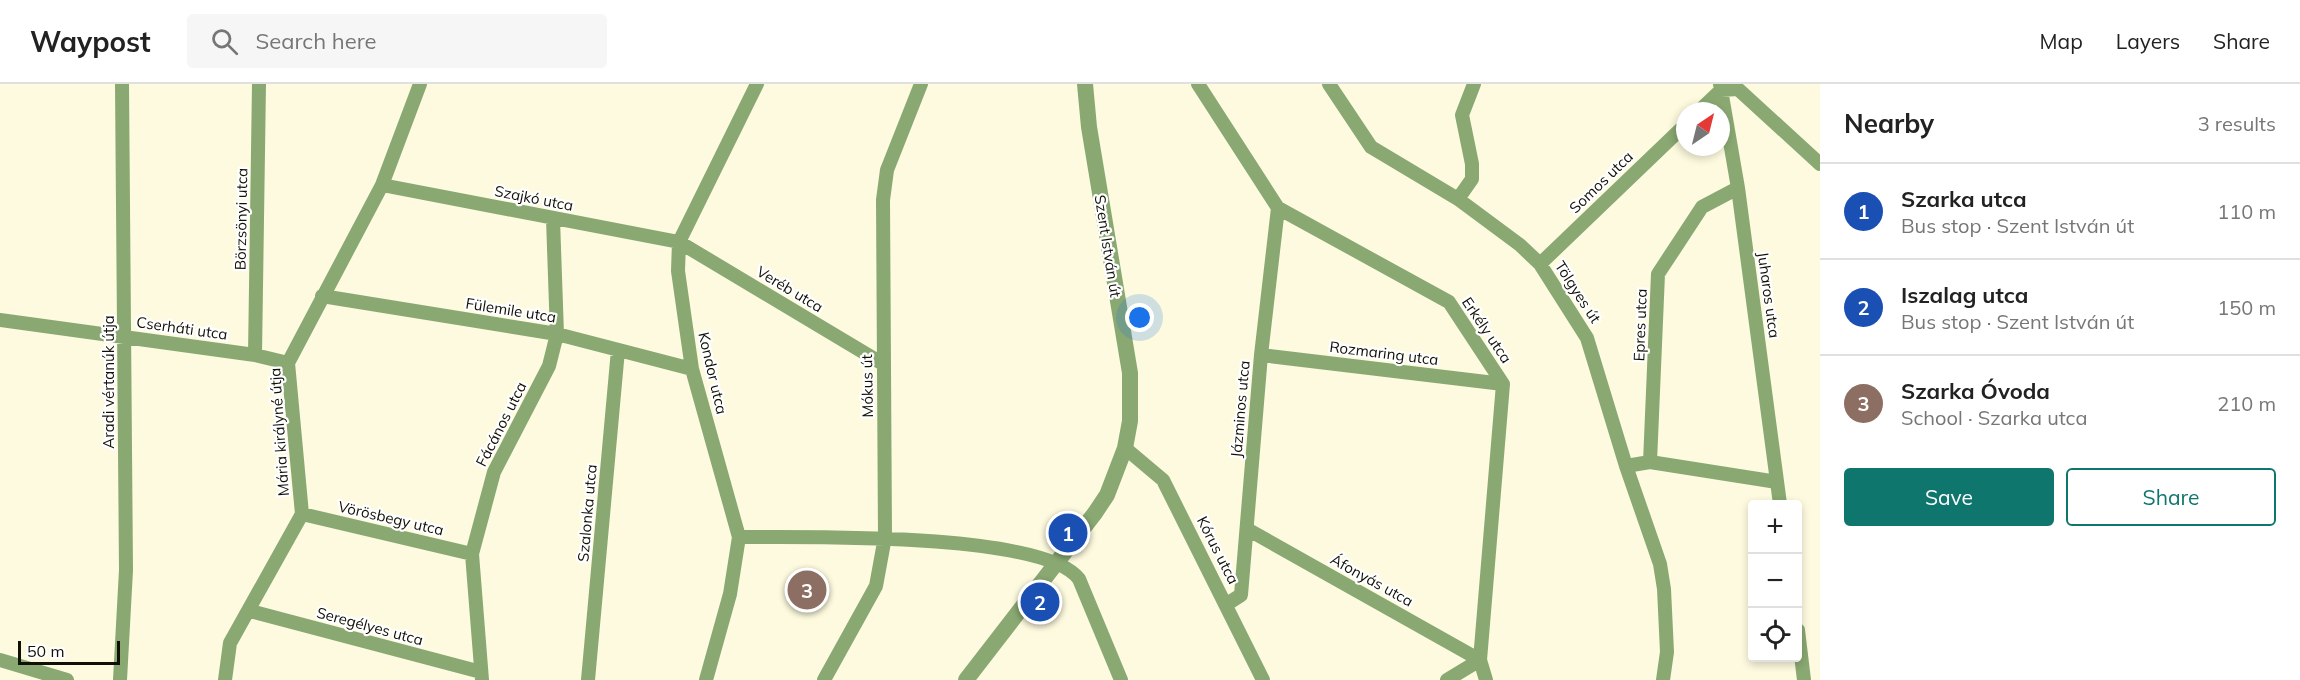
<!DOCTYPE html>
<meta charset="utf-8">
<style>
:root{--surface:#fff;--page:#f6f6f6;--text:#222;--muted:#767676;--line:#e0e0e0;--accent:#0f766e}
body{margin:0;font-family:Mulish,sans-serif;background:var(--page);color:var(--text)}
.controls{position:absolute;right:18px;bottom:18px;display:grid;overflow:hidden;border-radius:6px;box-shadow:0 3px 9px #0003}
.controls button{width:54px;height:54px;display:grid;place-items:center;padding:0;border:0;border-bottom:2px solid var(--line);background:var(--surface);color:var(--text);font:30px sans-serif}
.compass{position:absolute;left:1676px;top:18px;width:54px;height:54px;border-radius:50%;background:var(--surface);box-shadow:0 3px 9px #0003;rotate:35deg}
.scale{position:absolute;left:18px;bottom:15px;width:102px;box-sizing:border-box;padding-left:6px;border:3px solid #111007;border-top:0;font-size:16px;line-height:21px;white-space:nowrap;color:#111007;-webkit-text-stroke:4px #fff;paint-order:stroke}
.you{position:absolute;left:1140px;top:234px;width:21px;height:21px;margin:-15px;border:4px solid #fff;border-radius:50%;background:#1a73e8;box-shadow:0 0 0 9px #1a73e833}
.badge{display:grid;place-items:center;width:39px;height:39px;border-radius:50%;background:var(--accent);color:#fff;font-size:20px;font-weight:700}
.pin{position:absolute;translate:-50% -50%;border:3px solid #fff;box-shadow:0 2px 6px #0006}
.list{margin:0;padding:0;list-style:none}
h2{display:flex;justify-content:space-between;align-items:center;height:78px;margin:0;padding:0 24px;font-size:26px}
h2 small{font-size:20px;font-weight:400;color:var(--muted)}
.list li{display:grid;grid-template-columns:39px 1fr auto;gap:18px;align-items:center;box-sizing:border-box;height:96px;padding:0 24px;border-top:2px solid var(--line)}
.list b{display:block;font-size:22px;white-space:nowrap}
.list p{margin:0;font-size:20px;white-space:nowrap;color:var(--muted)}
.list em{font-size:20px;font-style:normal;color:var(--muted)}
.actions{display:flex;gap:12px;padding:18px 24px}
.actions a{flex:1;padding:14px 0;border:2px solid var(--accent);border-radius:6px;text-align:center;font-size:21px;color:var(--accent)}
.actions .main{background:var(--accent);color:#fff}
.icon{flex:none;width:33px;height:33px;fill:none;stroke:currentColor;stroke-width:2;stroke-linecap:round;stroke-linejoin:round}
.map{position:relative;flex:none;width:1820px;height:596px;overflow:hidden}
header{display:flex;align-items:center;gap:36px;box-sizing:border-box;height:84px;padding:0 30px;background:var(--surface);border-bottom:2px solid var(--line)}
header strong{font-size:28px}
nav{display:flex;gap:33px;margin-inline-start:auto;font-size:21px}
.search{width:420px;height:54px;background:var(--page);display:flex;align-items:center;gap:15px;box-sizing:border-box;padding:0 21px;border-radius:6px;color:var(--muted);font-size:22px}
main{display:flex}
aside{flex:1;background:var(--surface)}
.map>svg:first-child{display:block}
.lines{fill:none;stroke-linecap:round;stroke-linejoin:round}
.minor{stroke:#8aa872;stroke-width:14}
.tertiary{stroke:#8aa872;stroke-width:16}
.labels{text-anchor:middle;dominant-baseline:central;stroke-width:4.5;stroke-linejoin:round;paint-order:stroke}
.street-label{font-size:15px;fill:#111007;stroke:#fff}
</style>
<header>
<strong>Waypost</strong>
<div class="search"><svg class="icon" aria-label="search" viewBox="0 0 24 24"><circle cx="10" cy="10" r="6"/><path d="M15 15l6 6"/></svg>Search here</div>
<nav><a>Map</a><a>Layers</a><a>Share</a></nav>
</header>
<main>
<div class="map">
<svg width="1820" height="596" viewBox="0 0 1820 596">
<rect width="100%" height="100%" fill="#fdfadf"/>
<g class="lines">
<path class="minor" d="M 1198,0 L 1278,124 L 1449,218 L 1503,300 L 1480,576 L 1486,596
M 1329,0 L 1371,63 L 1458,115 L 1520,161 L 1540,180 L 1587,254 L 1626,382 L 1660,480 L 1664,505 L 1667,568 L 1663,596
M 1720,0 L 1738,104 L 1780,420
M 1721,6 L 1738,5 L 1820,80
M 1699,27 L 1721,6
M 382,101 L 679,158 L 883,280
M 1458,115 L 1472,95 L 1472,80 L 1462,31 L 1474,0
M 1540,180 L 1685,41
M 322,212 L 557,250 L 692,285
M 0,236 L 255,271 L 288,279
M 255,271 L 259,0
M 1261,271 L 1503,300
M 1125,364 L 1163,396 L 1263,596
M 1650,378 L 1658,190 L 1702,123 L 1738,104
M 1626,382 L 1650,378 L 1777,398
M 302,430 L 472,470
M 1247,445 L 1480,576 L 1447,596
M 739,453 C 802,453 1044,448 1079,495 L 1121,596
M 1227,520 L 1241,511 L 1261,271 L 1278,124
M 250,527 L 481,588
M 1798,546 L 1804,596
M 0,576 L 67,596
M 120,596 L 126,486 L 122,0
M 225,596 L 230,559 L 302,430 L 288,279 L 382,101 L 420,0
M 482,596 L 472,470 L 494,388 L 549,282 L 557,250 L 553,135
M 588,596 L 618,266
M 706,596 L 730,510 L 739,453 L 692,285 L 678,187 L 679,158 L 757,0
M 824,596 L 876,502 L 885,453 L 883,116 L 887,86 L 921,0"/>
<path class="tertiary" d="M 966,596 L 1095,429 L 1107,411 L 1125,364 L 1130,337 L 1130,289 L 1089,43 L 1085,0"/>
</g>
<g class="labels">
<g class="street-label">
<text transform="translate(1601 98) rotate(-44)">Somos utca</text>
<text transform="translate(534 114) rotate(11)">Szajkó utca</text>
<text transform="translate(241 135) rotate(-89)">Börzsönyi utca</text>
<text transform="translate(1108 162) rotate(81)">Szent István út</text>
<text transform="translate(790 205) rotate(31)">Veréb utca</text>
<text transform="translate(1578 208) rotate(57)">Tölgyes út</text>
<text transform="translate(1769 211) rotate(82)">Juharos utca</text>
<text transform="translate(511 226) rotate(9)">Fülemile utca</text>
<text transform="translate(1640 241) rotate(-88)">Epres utca</text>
<text transform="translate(182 244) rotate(8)">Cserháti utca</text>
<text transform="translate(1487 246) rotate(56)">Erkély utca</text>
<text transform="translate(1384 269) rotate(7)">Rozmaring utca</text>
<text transform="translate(713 289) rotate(77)">Kondor utca</text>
<text transform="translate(108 298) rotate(-90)">Aradi vértanúk útja</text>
<text transform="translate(867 302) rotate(-91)">Mókus út</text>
<text transform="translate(1240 325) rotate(-85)">Jázminos utca</text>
<text transform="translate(501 340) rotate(-63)">Fácános utca</text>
<text transform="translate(279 348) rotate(-94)">Mária királyné útja</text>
<text transform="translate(587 429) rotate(-85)">Szalonka utca</text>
<text transform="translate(391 434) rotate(13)">Vörösbegy utca</text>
<text transform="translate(1218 466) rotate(63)">Kórus utca</text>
<text transform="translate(1372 496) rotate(29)">Áfonyás utca</text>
<text transform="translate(370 542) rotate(15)">Seregélyes utca</text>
</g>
</g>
</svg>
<div class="controls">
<button>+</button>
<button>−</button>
<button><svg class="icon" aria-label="locate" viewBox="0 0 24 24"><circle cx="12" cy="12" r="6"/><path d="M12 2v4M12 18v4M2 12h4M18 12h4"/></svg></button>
</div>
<svg class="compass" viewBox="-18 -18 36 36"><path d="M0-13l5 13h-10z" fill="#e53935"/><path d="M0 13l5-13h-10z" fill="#767676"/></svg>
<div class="scale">50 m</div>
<div class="you"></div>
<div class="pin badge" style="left:1068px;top:449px;background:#1a4fb4">1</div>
<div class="pin badge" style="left:1040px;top:518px;background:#1a4fb4">2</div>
<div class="pin badge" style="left:807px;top:506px;background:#8d6e63">3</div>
</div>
<aside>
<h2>Nearby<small>3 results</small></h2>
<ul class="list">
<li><span class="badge" style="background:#1a4fb4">1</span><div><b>Szarka utca</b><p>Bus stop · Szent István út</p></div><em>110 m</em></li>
<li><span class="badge" style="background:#1a4fb4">2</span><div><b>Iszalag utca</b><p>Bus stop · Szent István út</p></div><em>150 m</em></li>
<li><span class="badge" style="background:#8d6e63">3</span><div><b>Szarka Óvoda</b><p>School · Szarka utca</p></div><em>210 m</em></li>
</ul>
<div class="actions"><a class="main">Save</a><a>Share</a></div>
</aside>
</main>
